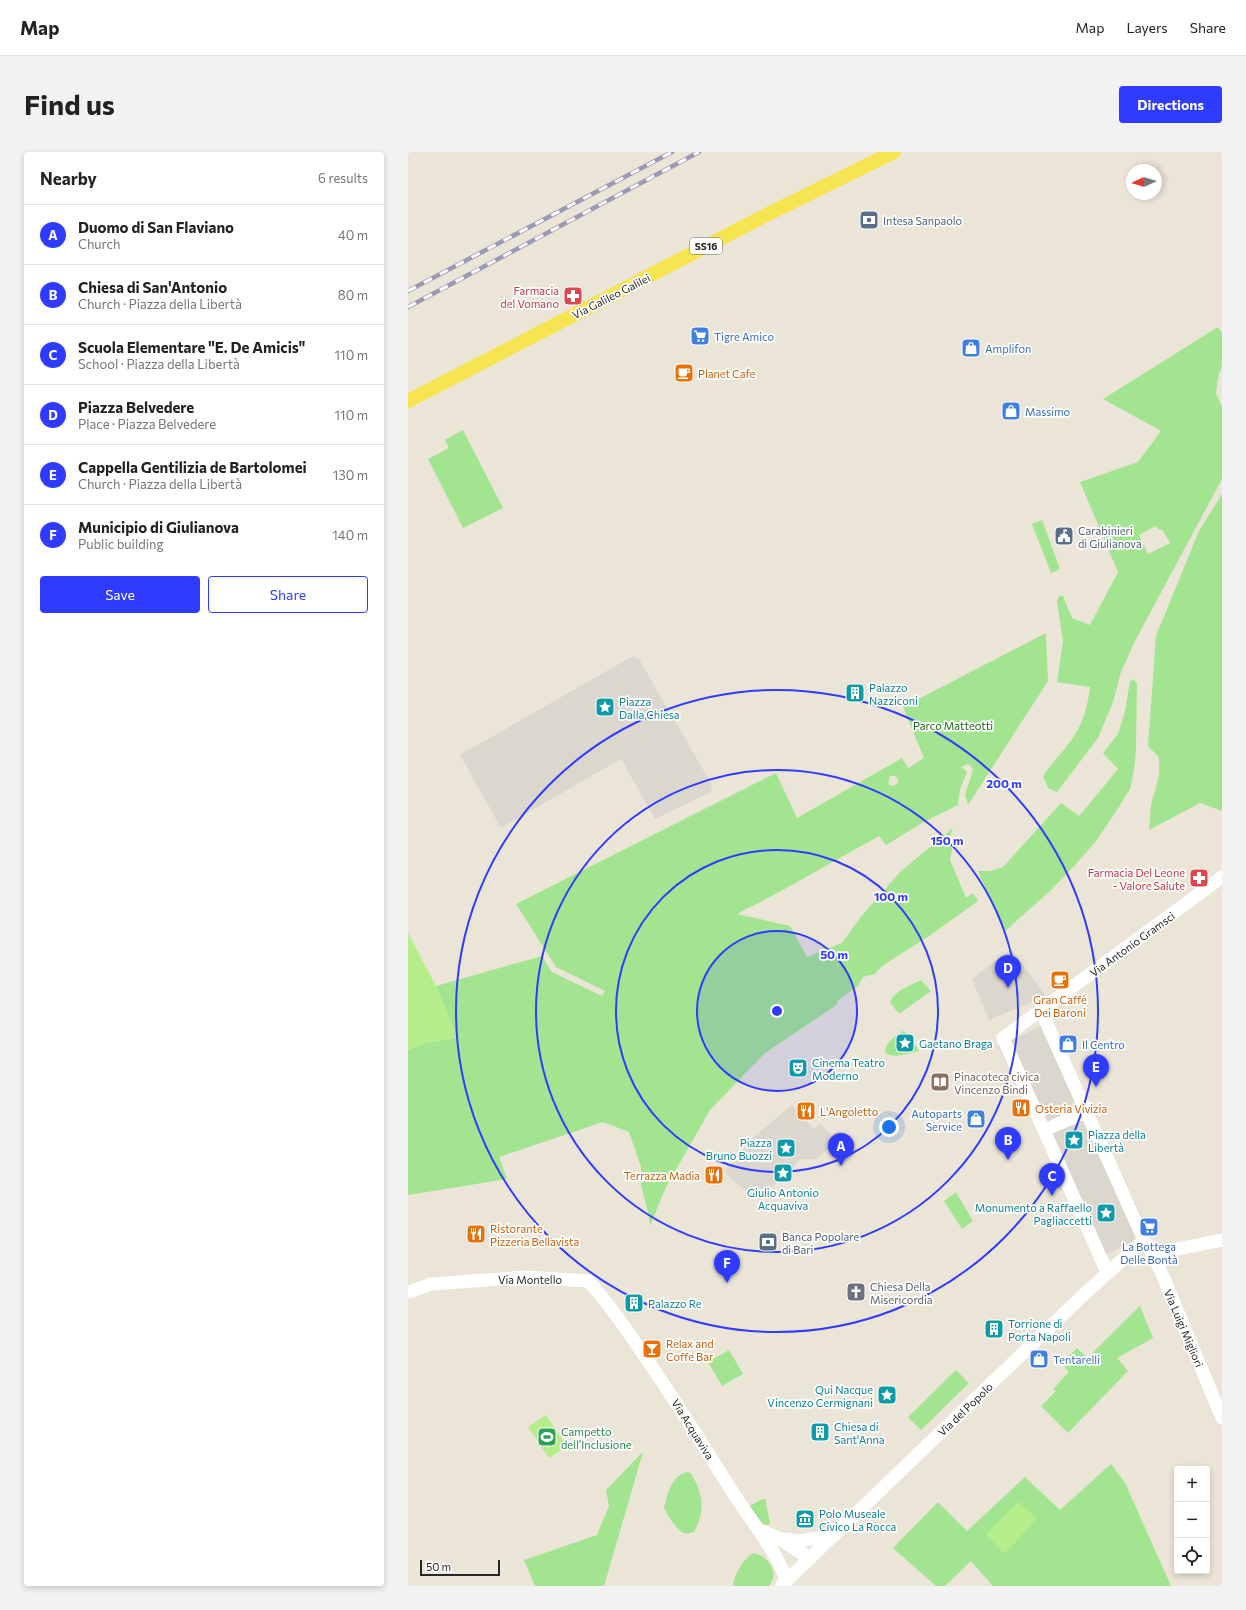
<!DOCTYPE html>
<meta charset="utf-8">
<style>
:root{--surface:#fff;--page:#f2f2f2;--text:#222;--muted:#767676;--line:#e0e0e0;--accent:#2f3bff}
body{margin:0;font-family:Commissioner,sans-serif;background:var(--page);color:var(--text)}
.controls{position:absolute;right:12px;bottom:12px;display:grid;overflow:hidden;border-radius:4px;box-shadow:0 2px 6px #0003}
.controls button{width:36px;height:36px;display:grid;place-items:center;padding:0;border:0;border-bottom:1px solid var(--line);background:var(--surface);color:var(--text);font:20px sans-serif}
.compass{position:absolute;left:718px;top:12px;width:36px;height:36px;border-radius:50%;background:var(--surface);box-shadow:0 2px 6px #0003;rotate:266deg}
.scale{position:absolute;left:12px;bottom:10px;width:80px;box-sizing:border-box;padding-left:4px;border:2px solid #272727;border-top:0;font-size:11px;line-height:14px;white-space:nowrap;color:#272727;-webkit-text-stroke:3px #fff;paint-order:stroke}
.you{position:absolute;left:481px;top:975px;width:14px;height:14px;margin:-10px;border:3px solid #fff;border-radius:50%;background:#1a73e8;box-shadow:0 0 0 6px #1a73e833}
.badge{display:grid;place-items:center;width:26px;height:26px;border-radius:50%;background:var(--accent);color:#fff;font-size:13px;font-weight:700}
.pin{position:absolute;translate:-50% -33px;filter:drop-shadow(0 1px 2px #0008)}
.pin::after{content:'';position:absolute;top:21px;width:14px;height:12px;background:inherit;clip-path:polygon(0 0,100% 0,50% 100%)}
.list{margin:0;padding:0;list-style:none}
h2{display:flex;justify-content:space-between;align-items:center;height:52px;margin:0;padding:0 16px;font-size:17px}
h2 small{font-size:13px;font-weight:400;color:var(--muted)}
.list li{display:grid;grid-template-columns:26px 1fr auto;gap:12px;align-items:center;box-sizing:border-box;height:60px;padding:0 16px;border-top:1px solid var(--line)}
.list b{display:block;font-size:15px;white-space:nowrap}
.list p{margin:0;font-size:13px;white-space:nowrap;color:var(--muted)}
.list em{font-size:13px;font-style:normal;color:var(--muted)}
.actions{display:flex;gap:8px;padding:12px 16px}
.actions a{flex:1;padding:9px 0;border:1px solid var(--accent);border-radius:4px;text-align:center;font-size:14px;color:var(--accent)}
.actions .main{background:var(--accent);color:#fff}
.icon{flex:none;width:22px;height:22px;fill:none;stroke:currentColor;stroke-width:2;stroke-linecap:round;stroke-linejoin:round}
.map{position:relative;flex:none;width:814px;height:1434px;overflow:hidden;border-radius:4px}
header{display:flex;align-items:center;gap:24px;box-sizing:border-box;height:56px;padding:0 20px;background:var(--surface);border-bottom:1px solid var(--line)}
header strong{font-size:19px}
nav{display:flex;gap:22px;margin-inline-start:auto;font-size:14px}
.intro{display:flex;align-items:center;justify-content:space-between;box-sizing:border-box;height:96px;padding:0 24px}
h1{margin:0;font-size:28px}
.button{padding:10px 18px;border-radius:4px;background:var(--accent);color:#fff;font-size:14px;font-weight:700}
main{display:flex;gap:24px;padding:0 24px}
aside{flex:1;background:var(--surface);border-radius:4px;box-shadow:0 2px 6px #0003}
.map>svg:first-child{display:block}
.green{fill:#a2e490;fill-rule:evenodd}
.pitch{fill:#b6ed8b}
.plaza{fill:#dbd7ce}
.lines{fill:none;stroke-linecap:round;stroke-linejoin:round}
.secondary{stroke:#fff;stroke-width:13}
.primary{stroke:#f6e551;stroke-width:14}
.rail-casing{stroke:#9a9ab2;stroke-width:4.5}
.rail{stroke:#fff;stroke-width:3;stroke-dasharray:9;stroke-linecap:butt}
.ring{fill:none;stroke:#2f3bff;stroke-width:2}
.labels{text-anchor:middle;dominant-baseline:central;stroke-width:3.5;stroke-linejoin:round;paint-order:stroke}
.shield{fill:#fff;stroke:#686868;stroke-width:1}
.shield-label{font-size:10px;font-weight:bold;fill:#272727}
.service-label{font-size:11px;fill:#4e5e75;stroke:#fff;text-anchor:start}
.health-label{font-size:11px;fill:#be3a42;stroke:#fff;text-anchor:end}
.street-label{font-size:11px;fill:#272727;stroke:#fff}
.shop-label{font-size:11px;fill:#366cbe;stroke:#fff;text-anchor:start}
.food-label{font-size:11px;fill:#c56008;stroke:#fff;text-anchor:start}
.culture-label{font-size:11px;fill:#0d838f;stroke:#fff;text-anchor:start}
.park-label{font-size:11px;fill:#1c6516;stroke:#fff}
.education-label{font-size:11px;fill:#785e54;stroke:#fff;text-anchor:start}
.worship-label{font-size:11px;fill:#5b616d;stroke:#fff;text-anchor:start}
.leisure-label{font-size:11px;fill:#27864d;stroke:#fff;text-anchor:start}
.centre{fill:#2f3bff;stroke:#fff;stroke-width:2}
.ring-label{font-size:12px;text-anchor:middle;font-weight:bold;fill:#2f3bff;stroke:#fff;stroke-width:3.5;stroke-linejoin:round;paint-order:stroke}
</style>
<header>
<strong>Map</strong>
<nav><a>Map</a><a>Layers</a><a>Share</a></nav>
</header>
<div class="intro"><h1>Find us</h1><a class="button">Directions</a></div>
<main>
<aside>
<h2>Nearby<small>6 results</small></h2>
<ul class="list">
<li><span class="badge">A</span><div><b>Duomo di San Flaviano</b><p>Church</p></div><em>40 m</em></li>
<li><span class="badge">B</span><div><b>Chiesa di San'Antonio</b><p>Church · Piazza della Libertà</p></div><em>80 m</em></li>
<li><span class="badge">C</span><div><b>Scuola Elementare &quot;E. De Amicis&quot;</b><p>School · Piazza della Libertà</p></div><em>110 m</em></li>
<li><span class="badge">D</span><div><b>Piazza Belvedere</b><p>Place · Piazza Belvedere</p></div><em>110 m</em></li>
<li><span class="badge">E</span><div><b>Cappella Gentilizia de Bartolomei</b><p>Church · Piazza della Libertà</p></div><em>130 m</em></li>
<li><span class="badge">F</span><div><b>Municipio di Giulianova</b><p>Public building</p></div><em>140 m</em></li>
</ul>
<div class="actions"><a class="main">Save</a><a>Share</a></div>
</aside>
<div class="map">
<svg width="814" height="1434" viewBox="0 0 814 1434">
<rect width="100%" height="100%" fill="#ebe5d7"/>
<path class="green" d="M 810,175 L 814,181 L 814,213 L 810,225 L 808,241 L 814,255 L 814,327 L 727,489 L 713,520 L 705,550 L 690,586 L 649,640 L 640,636 L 635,624 C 643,612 653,602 662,590 C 674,575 680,554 682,535 L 649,530 L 655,489 L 649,449 L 651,444 L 655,444 L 664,466 L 682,473 L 710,420 L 672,330 L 730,310 L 753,279 L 695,247 ZM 748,374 L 751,378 L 754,377 L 762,391 L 740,402 L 731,383 Z
M 55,278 L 95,356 L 55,376 L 20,307 L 41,296 L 37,288 Z
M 814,342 L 814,659 L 792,651 L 741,678 L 743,653 L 751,623 L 751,605 L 740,594 L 748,484 L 791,379 Z
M 634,368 L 652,417 L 643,421 L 624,372 Z
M 638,481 L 640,529 L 560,653 L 557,643 L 565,618 L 563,614 L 560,612 L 553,615 L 559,620 L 552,637 L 550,653 L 514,671 L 478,693 L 471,684 L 375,738 L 329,762 L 382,774 L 399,805 L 434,791 L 452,766 L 492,720 L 545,676 L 542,684 L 544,698 L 542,708 L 558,746 L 565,741 L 570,749 L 521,784 L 474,814 L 467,822 L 455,825 L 451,833 L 429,849 L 430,852 L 357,901 L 302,958 L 258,1035 L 242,1074 L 241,1064 L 233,1033 L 233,1015 L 221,980 L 195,970 L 91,1005 L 99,1027 L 0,1043 L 0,898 L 18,891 L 49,885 L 28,834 L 134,804 L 144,820 L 194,844 L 197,839 L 148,815 L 108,752 L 368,621 L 389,666 L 494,606 L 500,616 L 516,606 L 495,555 ZM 482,624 L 487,624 L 490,627 L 490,631 L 485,634 L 480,632 Z
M 725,527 L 729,531 L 728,596 L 726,618 L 722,637 L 707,661 L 688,689 L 669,711 L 642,739 L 596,780 L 570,719 L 583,719 L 595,715 L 653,651 L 671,664 L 710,617 L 695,601 L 710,582 L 717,559 L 722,529 Z
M 513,828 L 523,839 L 491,862 L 482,850 C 488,838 501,834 513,828 Z
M 495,879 L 502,883 L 511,899 C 501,901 484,908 477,900 C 478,889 487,885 495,879 Z
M 548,1040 L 565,1069 L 554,1077 L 536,1049 Z
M 732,1154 L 745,1186 L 709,1206 L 720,1219 L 660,1281 L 633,1254 L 648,1239 L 645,1237 L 661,1220 L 654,1211 L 669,1196 L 679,1206 Z
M 321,1198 L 335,1222 L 314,1234 L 300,1210 Z
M 548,1218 L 561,1231 L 513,1278 L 500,1265 Z
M 235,1300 L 196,1434 L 127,1434 L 116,1408 L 189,1383 L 201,1354 L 198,1338 Z
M 703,1312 L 717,1331 L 763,1434 L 585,1434 L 563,1409 L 537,1434 L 528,1434 L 485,1396 L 530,1350 L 559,1379 L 617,1325 L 652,1358 Z
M 279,1320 L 283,1321 C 295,1342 298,1358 286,1380 C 282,1381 279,1382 276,1381 C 269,1379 259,1362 256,1356 C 260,1341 263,1324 279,1320 Z
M 355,1347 L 358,1347 C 358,1356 361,1363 362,1372 L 355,1373 L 341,1354 Z
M 346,1401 C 361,1404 372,1422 361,1434 L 325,1434 C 326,1422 336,1406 346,1401 Z"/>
<path class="pitch" d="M 0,781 L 28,834 L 49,885 L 18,891 L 0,898 Z
M 138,1263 L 159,1294 L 141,1306 L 120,1275 Z
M 610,1350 L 629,1366 L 597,1402 L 578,1383 Z"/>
<path class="plaza" d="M 225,504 L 231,507 L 304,633 L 303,640 L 247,667 L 213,607 L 93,676 L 52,603 Z
M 603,797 L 638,844 L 581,868 L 564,827 Z
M 642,870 L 742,1082 L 690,1106 L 590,894 Z
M 384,953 L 406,977 L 412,971 L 428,989 L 409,1007 L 392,1007 L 385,1016 L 349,1047 L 343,1044 L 316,1020 L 341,989 Z"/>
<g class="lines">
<path class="secondary" d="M 634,858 L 638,870 L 736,1088 L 745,1103 L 755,1124 L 814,1266
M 595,886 L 814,725
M 595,886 L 699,1120
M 636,978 L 678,960
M 745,1103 L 774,1096 L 814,1088
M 0,1140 L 24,1132 L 118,1125 L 180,1129 C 200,1150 217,1175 233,1199 C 265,1244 294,1292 324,1339 C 342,1368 367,1396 379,1429
M 350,1377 L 368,1385 L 402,1406
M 374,1387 L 392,1389 L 427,1383
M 374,1433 L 670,1148 L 736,1088"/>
<path class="primary" d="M 0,249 L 360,62 L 486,0"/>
<g class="rail-casing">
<path id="rail" d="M 0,139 L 264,0
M 0,155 L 291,0"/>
</g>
<use href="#rail" class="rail"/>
</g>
<circle cx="369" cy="859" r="80" fill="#2f3bff" fill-opacity=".12"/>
<g class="ring">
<circle cx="369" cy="859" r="80"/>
<circle cx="369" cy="859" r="161"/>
<circle cx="369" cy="859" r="241"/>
<circle cx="369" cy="859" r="321"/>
</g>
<defs>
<g id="bank-square" transform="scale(1)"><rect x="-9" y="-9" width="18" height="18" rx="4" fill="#5c6f8a" stroke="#fff"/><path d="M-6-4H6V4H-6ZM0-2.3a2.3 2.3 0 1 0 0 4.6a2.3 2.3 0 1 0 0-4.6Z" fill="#fff"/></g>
<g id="pharmacy-square" transform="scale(1)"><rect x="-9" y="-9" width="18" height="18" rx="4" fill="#e0444e" stroke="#fff"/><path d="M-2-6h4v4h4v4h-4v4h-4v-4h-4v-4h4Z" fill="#fff"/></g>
<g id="supermarket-square" transform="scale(1)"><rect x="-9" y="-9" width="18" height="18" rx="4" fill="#3f7fe0" stroke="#fff"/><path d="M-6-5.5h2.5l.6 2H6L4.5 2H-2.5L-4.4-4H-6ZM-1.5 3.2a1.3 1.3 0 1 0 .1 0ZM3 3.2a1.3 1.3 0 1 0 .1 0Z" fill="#fff"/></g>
<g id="shop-square" transform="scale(1)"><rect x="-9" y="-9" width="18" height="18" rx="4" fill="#3f7fe0" stroke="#fff"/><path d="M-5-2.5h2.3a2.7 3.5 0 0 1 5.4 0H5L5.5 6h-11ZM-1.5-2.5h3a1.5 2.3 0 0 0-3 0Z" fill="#fff"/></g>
<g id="cafe-square" transform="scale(1)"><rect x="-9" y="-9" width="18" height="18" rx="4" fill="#e8710a" stroke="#fff"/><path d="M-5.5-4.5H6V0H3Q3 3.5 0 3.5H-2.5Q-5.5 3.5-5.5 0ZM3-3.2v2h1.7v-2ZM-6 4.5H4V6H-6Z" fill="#fff"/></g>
<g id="civic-square" transform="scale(1)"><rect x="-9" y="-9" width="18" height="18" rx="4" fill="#5c6f8a" stroke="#fff"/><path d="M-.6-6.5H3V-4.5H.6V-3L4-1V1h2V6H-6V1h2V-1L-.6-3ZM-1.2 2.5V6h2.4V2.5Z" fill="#fff"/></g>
<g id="building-square" transform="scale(1)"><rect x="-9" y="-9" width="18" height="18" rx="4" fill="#0f9aa8" stroke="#fff"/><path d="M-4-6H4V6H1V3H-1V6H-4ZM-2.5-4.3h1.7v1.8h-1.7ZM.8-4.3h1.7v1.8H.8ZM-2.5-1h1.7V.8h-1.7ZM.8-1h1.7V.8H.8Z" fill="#fff"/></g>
<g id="sight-square" transform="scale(1)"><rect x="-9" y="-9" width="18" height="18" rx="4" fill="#0f9aa8" stroke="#fff"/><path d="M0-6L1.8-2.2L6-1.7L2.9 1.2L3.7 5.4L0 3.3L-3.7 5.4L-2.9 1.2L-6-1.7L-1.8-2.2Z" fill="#fff"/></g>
<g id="theatre-square" transform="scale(1)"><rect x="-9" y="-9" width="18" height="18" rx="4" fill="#0f9aa8" stroke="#fff"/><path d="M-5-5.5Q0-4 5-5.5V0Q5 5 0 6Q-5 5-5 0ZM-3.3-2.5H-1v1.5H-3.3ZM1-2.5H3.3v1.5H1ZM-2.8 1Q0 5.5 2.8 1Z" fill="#fff"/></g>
<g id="library-square" transform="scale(1)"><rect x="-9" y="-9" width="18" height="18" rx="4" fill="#8d6e63" stroke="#fff"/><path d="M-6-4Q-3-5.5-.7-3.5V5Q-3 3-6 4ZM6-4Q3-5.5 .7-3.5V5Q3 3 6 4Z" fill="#fff"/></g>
<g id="restaurant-square" transform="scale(1)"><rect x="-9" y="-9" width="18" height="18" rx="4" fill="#e8710a" stroke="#fff"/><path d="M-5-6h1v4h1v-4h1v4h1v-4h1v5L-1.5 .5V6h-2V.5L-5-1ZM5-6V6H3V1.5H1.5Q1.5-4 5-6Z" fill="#fff"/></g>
<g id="church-square" transform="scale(1)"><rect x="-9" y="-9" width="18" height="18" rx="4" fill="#6b7280" stroke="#fff"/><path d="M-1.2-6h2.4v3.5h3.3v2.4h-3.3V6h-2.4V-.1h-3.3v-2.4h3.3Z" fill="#fff"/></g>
<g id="bar-square" transform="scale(1)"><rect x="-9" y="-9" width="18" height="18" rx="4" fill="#e8710a" stroke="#fff"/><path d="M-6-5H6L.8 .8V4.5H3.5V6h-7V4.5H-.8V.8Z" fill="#fff"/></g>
<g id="stadium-square" transform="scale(1)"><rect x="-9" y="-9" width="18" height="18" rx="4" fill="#2e9e5b" stroke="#fff"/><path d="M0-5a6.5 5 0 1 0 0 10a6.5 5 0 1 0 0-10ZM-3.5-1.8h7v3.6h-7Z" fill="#fff"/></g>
<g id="museum-square" transform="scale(1)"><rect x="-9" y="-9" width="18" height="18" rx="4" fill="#0f9aa8" stroke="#fff"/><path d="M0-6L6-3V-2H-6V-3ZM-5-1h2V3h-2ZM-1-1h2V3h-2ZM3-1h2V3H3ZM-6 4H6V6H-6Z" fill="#fff"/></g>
</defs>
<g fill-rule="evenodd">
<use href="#bank-square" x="461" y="68"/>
<use href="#pharmacy-square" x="165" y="144"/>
<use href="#supermarket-square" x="292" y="184"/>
<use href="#shop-square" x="563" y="196"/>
<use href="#cafe-square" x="276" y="221"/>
<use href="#shop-square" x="603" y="259"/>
<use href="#civic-square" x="656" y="384"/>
<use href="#building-square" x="447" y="541"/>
<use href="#sight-square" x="197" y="555"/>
<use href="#pharmacy-square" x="791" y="726"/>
<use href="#cafe-square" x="652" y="828"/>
<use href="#sight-square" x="497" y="891"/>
<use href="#shop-square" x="660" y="892"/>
<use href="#theatre-square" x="390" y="916"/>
<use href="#library-square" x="532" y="930"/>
<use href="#restaurant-square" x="613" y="956"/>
<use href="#restaurant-square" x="398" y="959"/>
<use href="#shop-square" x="568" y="967"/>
<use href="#sight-square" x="666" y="988"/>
<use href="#sight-square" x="378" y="996"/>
<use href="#sight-square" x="375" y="1021"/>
<use href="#restaurant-square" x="306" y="1023"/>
<use href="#sight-square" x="698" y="1061"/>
<use href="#supermarket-square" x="741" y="1075"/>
<use href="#restaurant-square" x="68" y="1082"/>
<use href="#bank-square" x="360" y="1090"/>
<use href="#church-square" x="448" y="1140"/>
<use href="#building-square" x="226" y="1151"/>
<use href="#building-square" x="586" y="1177"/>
<use href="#bar-square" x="244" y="1197"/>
<use href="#shop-square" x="631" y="1207"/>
<use href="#sight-square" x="479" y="1243"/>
<use href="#building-square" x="412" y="1280"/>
<use href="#stadium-square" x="139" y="1285"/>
<use href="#museum-square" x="397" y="1367"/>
</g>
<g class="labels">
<rect class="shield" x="282" y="86" width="32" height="16" rx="3"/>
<g class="shield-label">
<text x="298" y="94">SS16</text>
</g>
<g class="service-label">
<text x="475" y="68">Intesa Sanpaolo</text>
<text x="670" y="378">Carabinieri<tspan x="670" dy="13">di Giulianova</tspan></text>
<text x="374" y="1084">Banca Popolare<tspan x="374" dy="13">di Bari</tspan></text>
</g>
<g class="health-label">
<text x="151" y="138">Farmacia<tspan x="151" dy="13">del Vomano</tspan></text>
<text x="777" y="720">Farmacia Del Leone<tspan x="777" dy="13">- Valore Salute</tspan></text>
</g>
<g class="street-label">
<text transform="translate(203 144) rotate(-27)">Via Galileo Galilei</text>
<text transform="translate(724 792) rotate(-36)">Via Antonio Gramsci</text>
<text x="122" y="1127">Via Montello</text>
<text transform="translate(776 1176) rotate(67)">Via Luigi Migliori</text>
<text transform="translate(557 1257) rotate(-44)">Via del Popolo</text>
<text transform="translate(285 1277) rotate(58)">Via Acquaviva</text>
</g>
<g class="shop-label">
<text x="306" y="184">Tigre Amico</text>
<text x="577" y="196">Amplifon</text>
<text x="617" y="259">Massimo</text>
<text x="674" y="892">Il Centro</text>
<text x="554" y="961" text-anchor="end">Autoparts<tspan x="554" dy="13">Service</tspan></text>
<text x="741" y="1094" text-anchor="middle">La Bottega<tspan x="741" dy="13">Delle Bontà</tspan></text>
<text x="645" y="1207">Tentarelli</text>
</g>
<g class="food-label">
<text x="290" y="221">Planet Cafe</text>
<text x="652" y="847" text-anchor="middle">Gran Caffé<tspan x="652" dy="13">Dei Baroni</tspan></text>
<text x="627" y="956">Osteria Vivizia</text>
<text x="412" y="959">L'Angoletto</text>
<text x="292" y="1023" text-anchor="end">Terrazza Madia</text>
<text x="82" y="1076">Ristorante<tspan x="82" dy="13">Pizzeria Bellavista</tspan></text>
<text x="258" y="1191">Relax and<tspan x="258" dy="13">Coffe Bar</tspan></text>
</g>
<g class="culture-label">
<text x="461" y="535">Palazzo<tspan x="461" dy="13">Nazziconi</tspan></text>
<text x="211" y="549">Piazza<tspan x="211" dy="13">Dalla Chiesa</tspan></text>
<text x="511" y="891">Gaetano Braga</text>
<text x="404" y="910">Cinema Teatro<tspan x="404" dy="13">Moderno</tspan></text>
<text x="680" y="982">Piazza della<tspan x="680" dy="13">Libertà</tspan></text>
<text x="364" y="990" text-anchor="end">Piazza<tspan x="364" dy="13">Bruno Buozzi</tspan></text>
<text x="375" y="1040" text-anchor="middle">Giulio Antonio<tspan x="375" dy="13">Acquaviva</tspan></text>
<text x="684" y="1055" text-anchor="end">Monumento a Raffaello<tspan x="684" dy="13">Pagliaccetti</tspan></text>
<text x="240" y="1151">Palazzo Re</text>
<text x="600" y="1171">Torrione di<tspan x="600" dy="13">Porta Napoli</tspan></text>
<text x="465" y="1237" text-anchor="end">Qui Nacque<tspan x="465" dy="13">Vincenzo Cermignani</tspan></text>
<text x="426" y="1274">Chiesa di<tspan x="426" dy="13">Sant'Anna</tspan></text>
<text x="411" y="1361">Polo Museale<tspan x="411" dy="13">Civico La Rocca</tspan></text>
</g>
<g class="park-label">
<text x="545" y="573">Parco Matteotti</text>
</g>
<g class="education-label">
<text x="546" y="924">Pinacoteca civica<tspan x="546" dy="13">Vincenzo Bindi</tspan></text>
</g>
<g class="worship-label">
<text x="462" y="1134">Chiesa Della<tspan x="462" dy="13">Misericordia</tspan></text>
</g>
<g class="leisure-label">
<text x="153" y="1279">Campetto<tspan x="153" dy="13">dell’Inclusione</tspan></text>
</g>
</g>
<circle cx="369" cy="859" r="6" class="centre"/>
<g class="ring-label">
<text x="596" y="636">200 m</text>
<text x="539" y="693">150 m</text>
<text x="483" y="749">100 m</text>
<text x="426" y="807">50 m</text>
</g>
</svg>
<div class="controls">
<button>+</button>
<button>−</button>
<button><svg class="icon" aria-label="locate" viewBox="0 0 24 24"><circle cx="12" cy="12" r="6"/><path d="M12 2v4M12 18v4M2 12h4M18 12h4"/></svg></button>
</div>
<svg class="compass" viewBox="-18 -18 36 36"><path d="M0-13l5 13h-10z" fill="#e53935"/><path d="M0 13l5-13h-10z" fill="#767676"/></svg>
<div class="scale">50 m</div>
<div class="you"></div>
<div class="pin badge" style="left:433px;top:1014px">A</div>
<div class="pin badge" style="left:600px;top:1008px">B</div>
<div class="pin badge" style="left:644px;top:1044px">C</div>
<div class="pin badge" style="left:600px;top:836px">D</div>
<div class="pin badge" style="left:688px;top:935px">E</div>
<div class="pin badge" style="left:319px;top:1131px">F</div>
</div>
</main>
